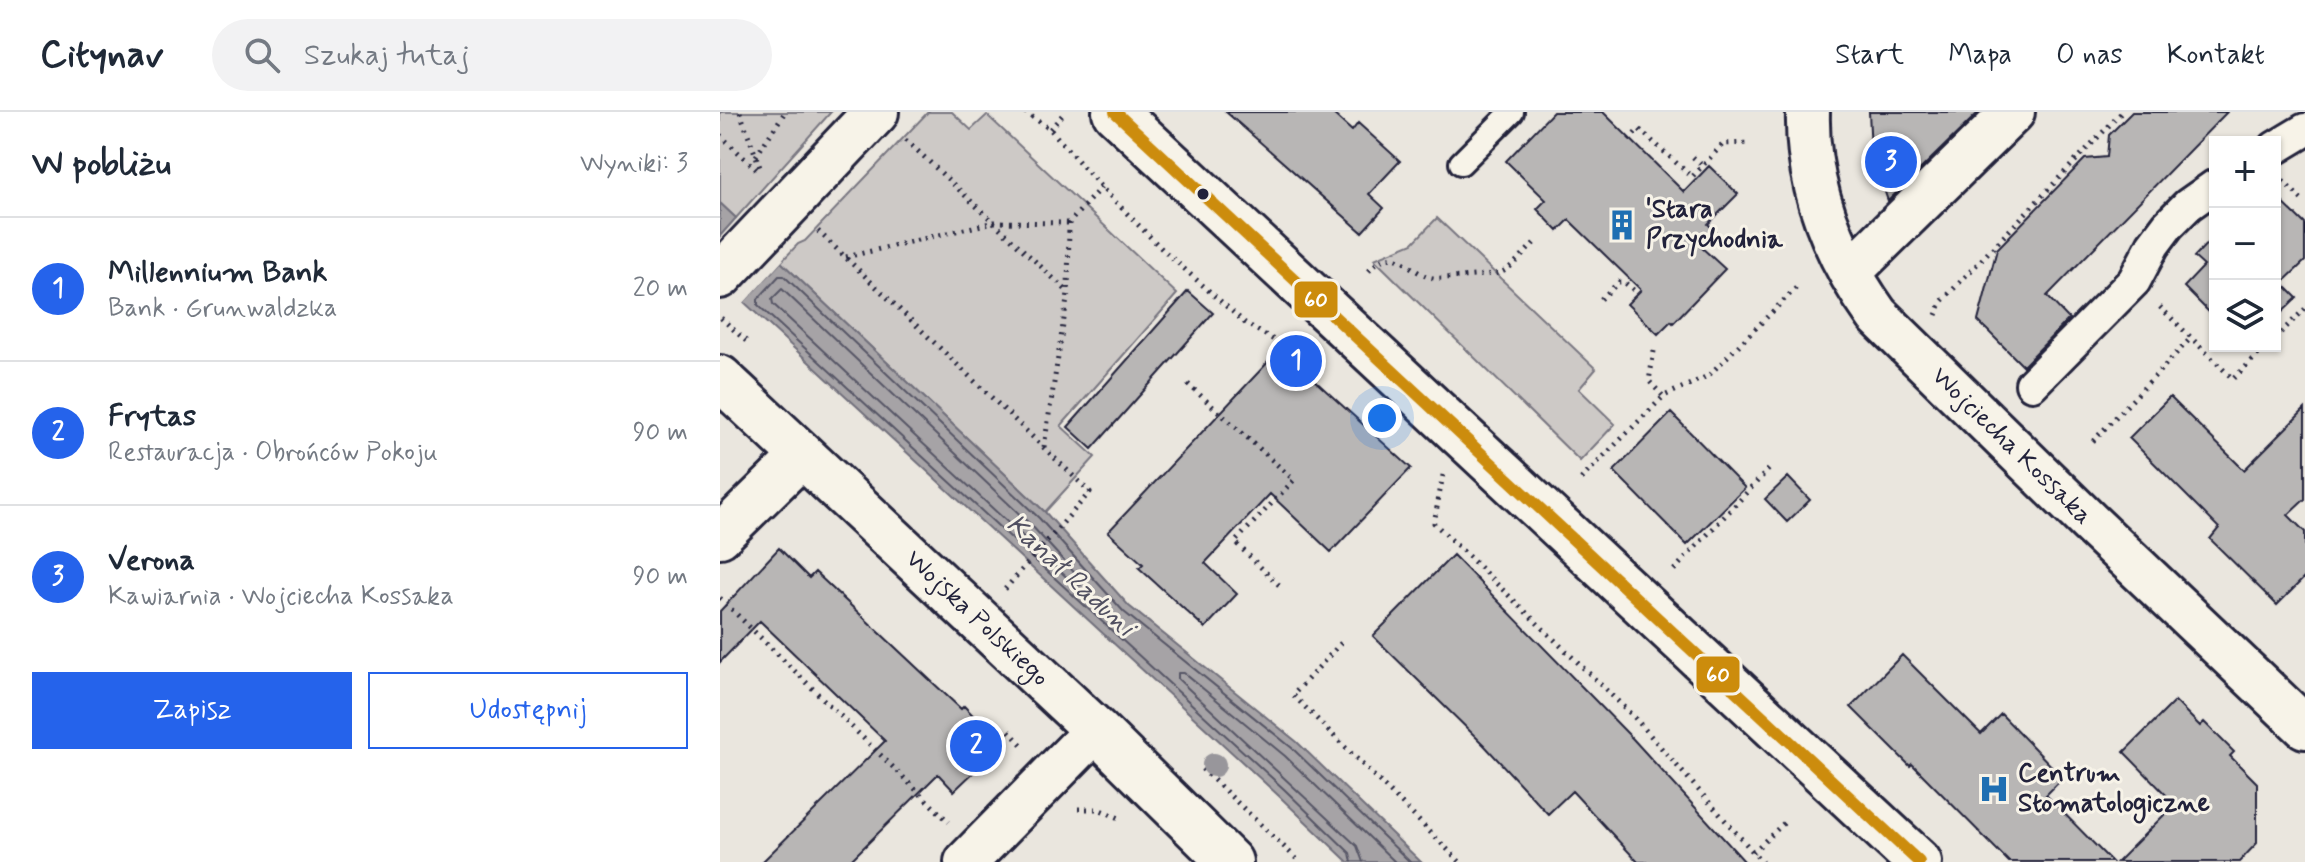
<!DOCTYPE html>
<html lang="pl">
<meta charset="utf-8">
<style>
:root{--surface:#fff;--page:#f2f2f3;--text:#1f2937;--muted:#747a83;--line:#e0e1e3;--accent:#2563eb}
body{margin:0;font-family:Mynerve,sans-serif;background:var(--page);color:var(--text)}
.controls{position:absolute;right:24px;top:24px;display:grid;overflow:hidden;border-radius:0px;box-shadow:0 2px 6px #0004}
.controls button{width:72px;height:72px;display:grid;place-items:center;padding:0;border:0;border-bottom:2px solid var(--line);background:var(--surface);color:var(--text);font:40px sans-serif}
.you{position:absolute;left:662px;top:306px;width:28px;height:28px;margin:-20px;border:6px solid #fff;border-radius:50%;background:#1a73e8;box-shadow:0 0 0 12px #1a73e833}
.badge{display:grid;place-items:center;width:52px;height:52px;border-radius:50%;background:var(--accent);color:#fff;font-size:26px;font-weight:700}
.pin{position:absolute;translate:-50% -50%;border:4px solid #fff;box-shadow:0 2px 8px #0006}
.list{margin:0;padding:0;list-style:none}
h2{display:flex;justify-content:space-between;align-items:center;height:104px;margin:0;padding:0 32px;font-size:34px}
h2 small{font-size:26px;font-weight:400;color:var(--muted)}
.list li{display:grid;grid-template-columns:52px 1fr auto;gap:24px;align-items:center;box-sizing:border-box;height:144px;padding:0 32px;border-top:2px solid var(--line)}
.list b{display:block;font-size:30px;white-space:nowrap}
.list p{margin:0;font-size:26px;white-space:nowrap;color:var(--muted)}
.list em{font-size:26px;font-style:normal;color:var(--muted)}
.actions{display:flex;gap:16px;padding:24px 32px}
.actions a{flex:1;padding:18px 0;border:2px solid var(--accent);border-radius:0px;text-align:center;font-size:28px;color:var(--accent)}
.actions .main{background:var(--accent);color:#fff}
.icon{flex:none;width:44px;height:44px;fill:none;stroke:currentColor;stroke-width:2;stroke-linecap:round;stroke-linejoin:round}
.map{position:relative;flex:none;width:1585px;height:750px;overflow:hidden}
header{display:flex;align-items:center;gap:48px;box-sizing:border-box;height:112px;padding:0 40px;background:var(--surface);border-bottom:2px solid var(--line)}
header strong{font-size:38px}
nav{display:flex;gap:44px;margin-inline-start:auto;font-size:28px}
.search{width:560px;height:72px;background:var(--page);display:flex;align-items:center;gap:20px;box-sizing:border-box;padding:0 28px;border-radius:44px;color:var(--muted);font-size:30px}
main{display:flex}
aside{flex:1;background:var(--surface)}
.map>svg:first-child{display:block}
.green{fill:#cdc9c6;stroke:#787680;stroke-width:2}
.water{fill:#a6a3a6;stroke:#716f7b;stroke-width:2}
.pier{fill:#eae6de}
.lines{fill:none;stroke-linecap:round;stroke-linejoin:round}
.shore{stroke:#575666;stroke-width:2}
.building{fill:#b8b6b5;stroke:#22223b;stroke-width:2}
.service-casing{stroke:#22223b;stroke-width:28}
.pedestrian-casing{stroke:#22223b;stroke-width:38}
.minor-casing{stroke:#22223b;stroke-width:48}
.tertiary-casing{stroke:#22223b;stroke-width:50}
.primary-casing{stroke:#22223b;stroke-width:50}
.path{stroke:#22223b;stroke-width:5;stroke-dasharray:2 6;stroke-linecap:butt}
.service{stroke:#f7f3e8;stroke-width:22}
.pedestrian{stroke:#f7f3e8;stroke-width:32}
.minor{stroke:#f7f3e8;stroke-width:42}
.tertiary{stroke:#f7f3e8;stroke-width:44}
.primary{stroke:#f7f3e8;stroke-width:44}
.bus-1-casing{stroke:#f7f3e8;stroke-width:18}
.bus-1{stroke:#cc8c0c;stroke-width:12}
.tree{fill:#98969b}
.bus-dot{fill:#22223b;stroke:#f7f3e8;stroke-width:3}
.labels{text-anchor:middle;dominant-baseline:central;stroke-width:6;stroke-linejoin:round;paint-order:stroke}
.poi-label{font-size:26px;font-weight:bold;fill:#22223b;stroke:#f7f3e8;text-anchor:start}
.street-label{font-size:26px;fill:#22223b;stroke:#f7f3e8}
.water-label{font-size:28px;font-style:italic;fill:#504f60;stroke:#f7f3e8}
.line-badge{stroke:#f7f3e8;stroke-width:3}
.badge-label{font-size:22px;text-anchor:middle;font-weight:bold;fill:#fff}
</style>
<header>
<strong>Citynav</strong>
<div class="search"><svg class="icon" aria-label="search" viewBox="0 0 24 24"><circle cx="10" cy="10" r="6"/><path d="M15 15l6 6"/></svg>Szukaj tutaj</div>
<nav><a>Start</a><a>Mapa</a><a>O nas</a><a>Kontakt</a></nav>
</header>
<main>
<aside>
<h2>W pobliżu<small>Wyniki: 3</small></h2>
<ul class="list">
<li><span class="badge">1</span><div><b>Millennium Bank</b><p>Bank · Grunwaldzka</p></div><em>20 m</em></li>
<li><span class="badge">2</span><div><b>Frytas</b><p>Restauracja · Obrońców Pokoju</p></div><em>90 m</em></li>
<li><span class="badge">3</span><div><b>Verona</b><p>Kawiarnia · Wojciecha Kossaka</p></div><em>90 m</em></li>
</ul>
<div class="actions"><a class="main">Zapisz</a><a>Udostępnij</a></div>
</aside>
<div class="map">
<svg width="1585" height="750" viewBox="0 0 1585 750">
<rect width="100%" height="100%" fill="#eae6de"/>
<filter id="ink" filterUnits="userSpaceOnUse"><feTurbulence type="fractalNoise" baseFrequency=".0125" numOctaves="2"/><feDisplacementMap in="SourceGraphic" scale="16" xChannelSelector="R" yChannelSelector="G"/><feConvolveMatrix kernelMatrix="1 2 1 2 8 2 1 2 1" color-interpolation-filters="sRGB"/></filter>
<g filter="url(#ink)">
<path class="green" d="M 0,0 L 111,0 L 16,106 L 0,91 Z
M 208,0 L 232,0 L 251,18 L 267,3 L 457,182 L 341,314 L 375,345 L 325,400 L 61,150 L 78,132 L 85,129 Z
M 717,106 L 876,257 L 859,277 L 895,312 L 860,349 L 654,147 L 693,131 Z"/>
<path class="water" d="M 0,91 L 16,106 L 0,124 Z
M 61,150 L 325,400 L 409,494 L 577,630 L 701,750 L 628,750 L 559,684 L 24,190 Z"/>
<path class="pier" d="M 61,146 L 64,147 L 22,193 L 21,188 Z"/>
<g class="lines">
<path class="shore" d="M 62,177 L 311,413 L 361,468 L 361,473 L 355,473 L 53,192 L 52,187 Z
M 632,750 L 630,741 L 565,678 L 38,193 L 38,187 L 59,164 L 64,164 L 319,406 L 404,500 L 572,636 L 690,750
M 643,750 L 637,734 L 458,567 L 458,561 L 464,561 L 565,644 L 675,750"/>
</g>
<path class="building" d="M 506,0 L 611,0 L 632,19 L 638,11 L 680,49 L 649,82 L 664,96 L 642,120 Z
M 833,0 L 883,0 L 964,80 L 989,54 L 1018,82 L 988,112 L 995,119 L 980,134 L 1005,157 L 953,211 L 951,209 L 938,222 L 907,192 L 921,178 L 849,108 L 838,119 L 817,97 L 826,88 L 786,49 Z
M 1149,0 L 1259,0 L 1168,89 L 1151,39 Z
M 1412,0 L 1507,0 L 1327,184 L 1349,207 L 1303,254 L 1258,209 L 1277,137 L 1365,47 L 1387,45 L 1389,23 Z
M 1555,83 L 1585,112 L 1585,149 L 1562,171 L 1577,186 L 1555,207 Z
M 1495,123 L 1495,206 L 1464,175 L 1484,154 L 1474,145 Z
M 468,179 L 493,201 L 372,337 L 348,315 Z
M 570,246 L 691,356 L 611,440 L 550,382 L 485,451 L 517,482 L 485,516 L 419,456 L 423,452 L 388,420 L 550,248 Z
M 1450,285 L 1524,358 L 1585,297 L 1585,387 L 1568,403 L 1585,420 L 1585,465 L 1557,493 L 1490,427 L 1499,416 L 1409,326 Z
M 951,301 L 1025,376 L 967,433 L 894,359 Z
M 1068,365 L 1090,388 L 1067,410 L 1045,387 Z
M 59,436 L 89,466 L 95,460 L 241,597 L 244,594 L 274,625 L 250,649 L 257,657 L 234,679 L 218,662 L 129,750 L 42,750 L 165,629 L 40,509 L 0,550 L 0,499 Z
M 733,443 L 913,627 L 1025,750 L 918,750 L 852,679 L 828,702 L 764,633 L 653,524 Z
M 1182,543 L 1261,622 L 1281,602 L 1343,666 L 1326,683 L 1392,750 L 1289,750 L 1192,652 L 1190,654 L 1131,595 Z
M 1455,589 L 1480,614 L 1484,610 L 1514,640 L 1510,644 L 1537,671 L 1537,731 L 1519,750 L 1397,750 L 1455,692 L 1404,640 Z"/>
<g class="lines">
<g class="service-casing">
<path id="service" d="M 741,51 L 792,0"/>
</g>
<g class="pedestrian-casing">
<path id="pedestrian" d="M 1555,36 L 1585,18
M 1312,272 L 1414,169 L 1433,133 L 1448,113 L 1468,93 L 1495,74"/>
</g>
<g class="minor-casing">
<g id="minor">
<path id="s1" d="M 1088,0 C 1086,75 1114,143 1157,203 L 1370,411 L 1585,615"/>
<path d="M 1130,160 L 1293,0"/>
<path d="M 0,424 L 83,343"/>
<path d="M 246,750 L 376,618"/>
</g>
</g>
<g class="tertiary-casing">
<g id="tertiary">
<path d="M 0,164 L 156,0"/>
<path id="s2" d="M 0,266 L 376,618 L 510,750"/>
</g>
</g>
<g class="primary-casing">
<path id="primary" d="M 395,0 L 1199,750"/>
</g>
<path class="path" d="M 20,0 L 41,58
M 305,0 L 330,17 L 381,75 L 442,137 L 525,211 L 605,258
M 330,17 L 345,0
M 0,23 L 40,61
M 186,28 L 348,180
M 909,28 L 919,17 L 972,65 L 1003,32 L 1029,31
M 36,44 L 65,0
M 973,45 L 983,54
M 1563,69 L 1585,91
M 98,119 L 370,380 L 285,477
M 126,145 L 274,110 L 349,111
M 649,159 C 677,127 688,163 714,166 C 721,167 775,163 782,160 C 792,156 810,135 818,127
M 881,187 L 899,170 L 904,170 L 917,181
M 1440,195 L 1513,267 L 1547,234
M 1216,203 L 1222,189 L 1402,0
M 1,206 L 26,229
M 1555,226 L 1585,197
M 934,239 L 929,269 L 943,284
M 468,272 L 574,368 L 515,430 L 562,476
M 1373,329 L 1471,226
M 324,335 L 348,181 L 349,111 L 381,75
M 723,363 L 714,411 L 914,605 L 1042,750
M 861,367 L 944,284 L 988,264 L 1076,176
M 954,458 L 1049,357
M 0,486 L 229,710
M 621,531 L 573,583 L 740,750
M 289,619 L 303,634
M 482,657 L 580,750
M 358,697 L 378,697 L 402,707
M 1033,740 L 1065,710"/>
<use href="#service" class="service"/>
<use href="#pedestrian" class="pedestrian"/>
<use href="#minor" class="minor"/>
<use href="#tertiary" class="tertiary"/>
<use href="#primary" class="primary"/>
<g class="bus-1-casing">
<path id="bus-1" d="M 395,0 L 1199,750"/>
</g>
<use href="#bus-1" class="bus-1"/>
</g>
<circle class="tree" cx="494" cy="653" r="12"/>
</g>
<defs>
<g id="building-bare" transform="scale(2.4)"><path d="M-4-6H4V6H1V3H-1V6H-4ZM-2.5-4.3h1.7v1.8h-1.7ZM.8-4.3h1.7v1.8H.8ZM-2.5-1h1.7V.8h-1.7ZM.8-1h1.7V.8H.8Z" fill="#1f6fb2" stroke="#f7f3e8" stroke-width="2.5" paint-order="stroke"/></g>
<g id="hospital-bare" transform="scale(2.4)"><path d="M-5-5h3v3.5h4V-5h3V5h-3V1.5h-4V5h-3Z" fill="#1f6fb2" stroke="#f7f3e8" stroke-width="2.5" paint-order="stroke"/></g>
</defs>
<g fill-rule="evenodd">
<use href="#building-bare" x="902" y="113"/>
<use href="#hospital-bare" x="1274" y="677"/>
</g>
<circle class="bus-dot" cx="483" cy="82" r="7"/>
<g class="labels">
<g class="poi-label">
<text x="926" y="98">'Stara<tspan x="926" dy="30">Przychodnia</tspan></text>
<text x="1298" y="662">Centrum<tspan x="1298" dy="30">Stomatologiczne</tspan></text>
</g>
<g class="street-label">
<text stroke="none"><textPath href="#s1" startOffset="406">Wojciecha Kossaka</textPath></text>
<text stroke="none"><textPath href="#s2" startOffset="352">Wojska Polskiego</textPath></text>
</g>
<g class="water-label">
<text transform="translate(350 464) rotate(43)">Kanał Raduni</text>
</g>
</g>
<g class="line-badge">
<rect x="573" y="168" width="46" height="39" rx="8" fill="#cc8c0c"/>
<rect x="975" y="543" width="46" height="39" rx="8" fill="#cc8c0c"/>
</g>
<g class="badge-label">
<text x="596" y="195">60</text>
<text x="998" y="570">60</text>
</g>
</svg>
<div class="controls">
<button>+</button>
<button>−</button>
<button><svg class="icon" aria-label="layers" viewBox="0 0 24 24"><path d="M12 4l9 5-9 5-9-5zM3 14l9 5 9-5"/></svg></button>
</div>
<div class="you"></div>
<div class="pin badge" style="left:576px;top:249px">1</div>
<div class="pin badge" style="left:256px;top:634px">2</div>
<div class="pin badge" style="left:1171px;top:50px">3</div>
</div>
</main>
